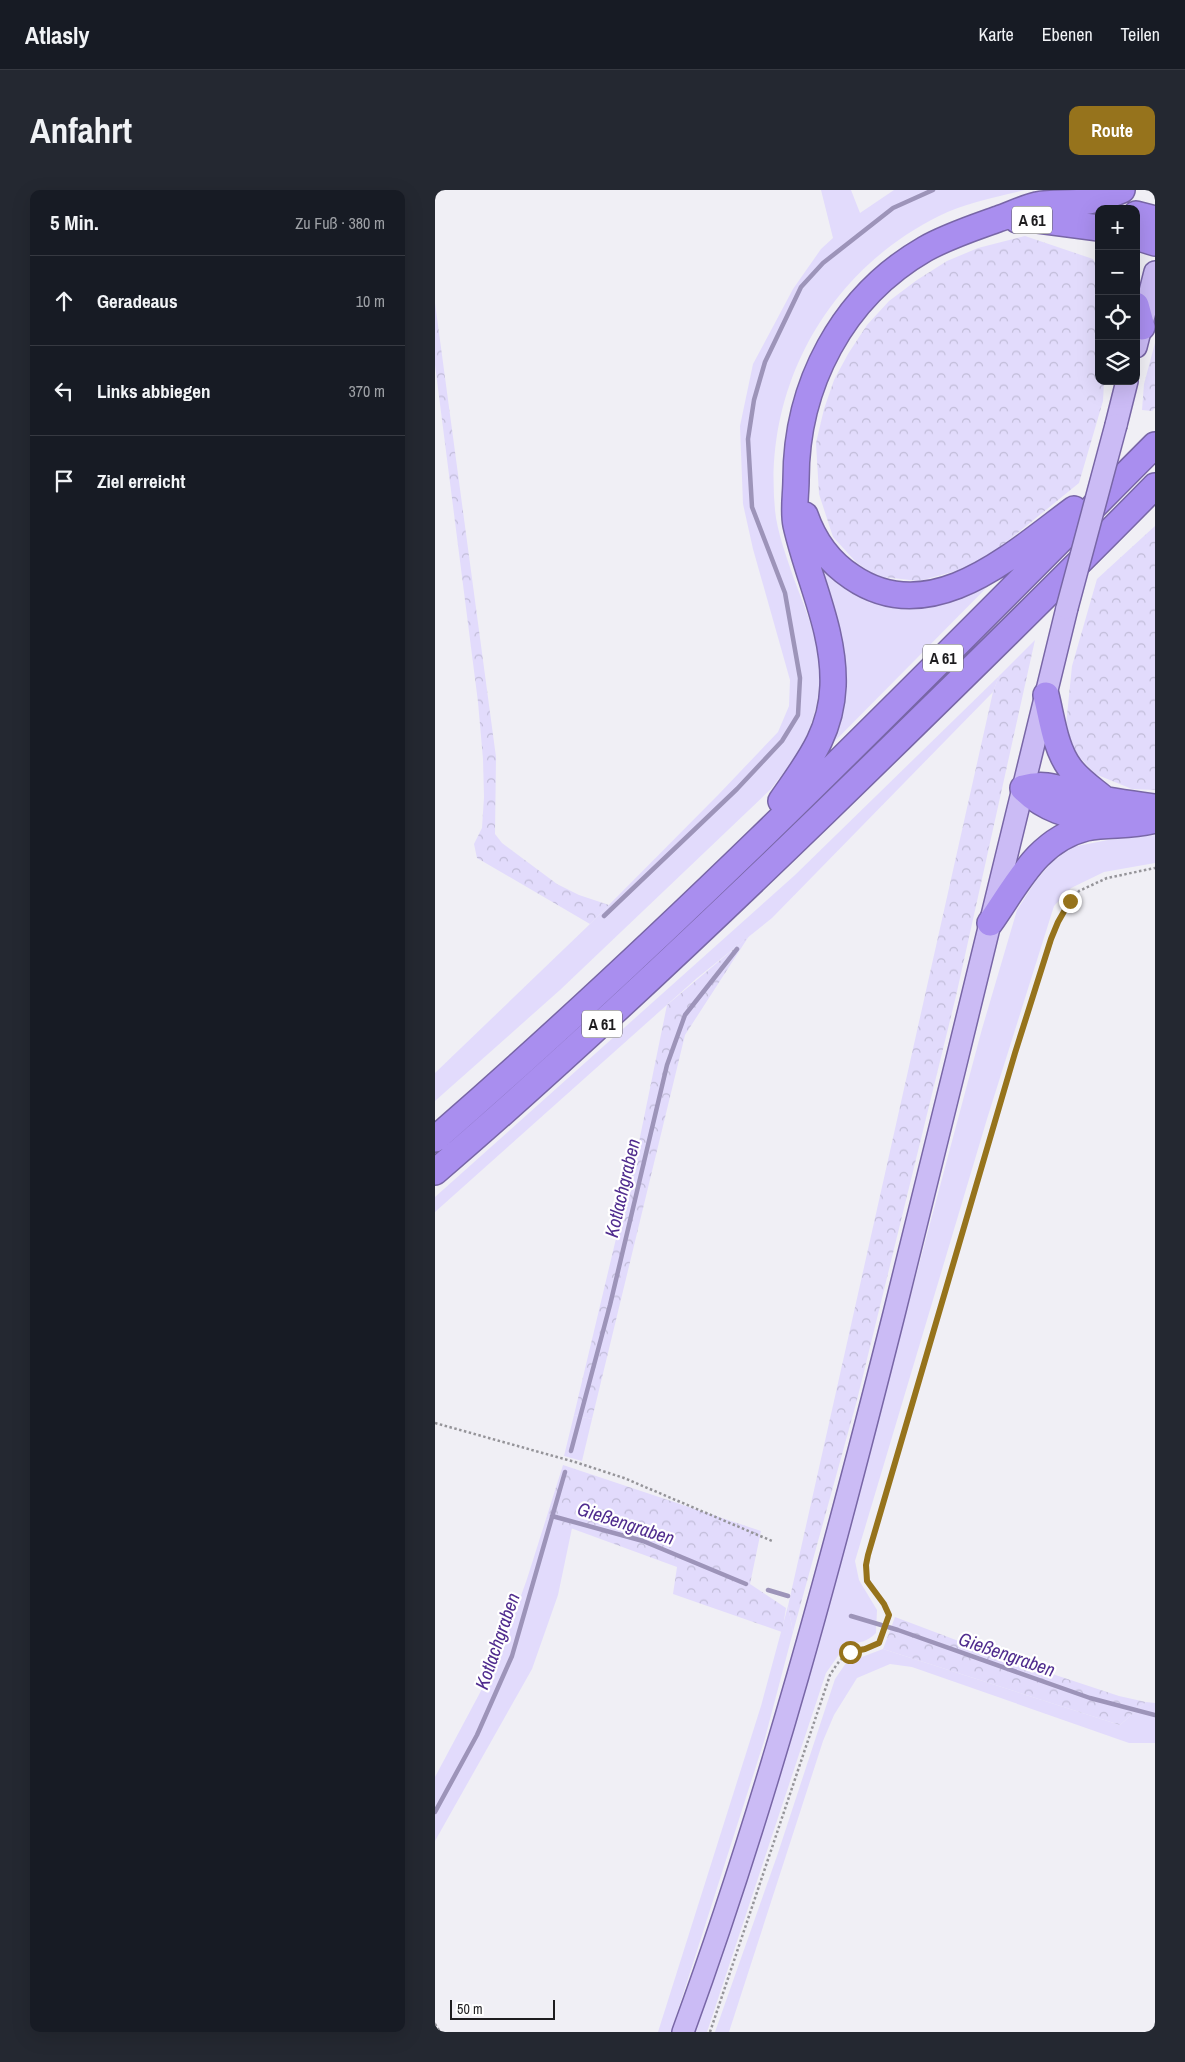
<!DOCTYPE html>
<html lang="de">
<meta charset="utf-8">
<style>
:root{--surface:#171b24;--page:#242831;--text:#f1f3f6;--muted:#9ea1a6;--line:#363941;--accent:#96731c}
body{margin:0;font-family:"Archivo Narrow",sans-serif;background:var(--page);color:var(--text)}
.controls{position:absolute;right:15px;top:15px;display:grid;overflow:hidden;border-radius:10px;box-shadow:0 5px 20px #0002}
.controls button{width:45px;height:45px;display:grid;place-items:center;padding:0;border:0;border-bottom:1px solid var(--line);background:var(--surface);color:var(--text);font:25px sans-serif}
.scale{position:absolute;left:15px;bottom:12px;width:105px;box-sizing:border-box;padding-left:5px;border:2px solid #1e1d1f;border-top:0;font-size:14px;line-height:18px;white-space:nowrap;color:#1e1d1f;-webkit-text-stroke:4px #fff;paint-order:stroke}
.stop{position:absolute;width:15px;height:15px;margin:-11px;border:4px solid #96731c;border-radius:50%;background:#fff}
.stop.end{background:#96731c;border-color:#fff;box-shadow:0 1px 5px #0008}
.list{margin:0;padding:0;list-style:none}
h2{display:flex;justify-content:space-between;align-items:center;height:65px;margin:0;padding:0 20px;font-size:21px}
h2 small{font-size:16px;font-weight:400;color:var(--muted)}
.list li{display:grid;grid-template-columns:32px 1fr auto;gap:15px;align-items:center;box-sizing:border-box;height:90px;padding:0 20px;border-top:1px solid var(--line)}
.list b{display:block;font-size:19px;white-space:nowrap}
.list em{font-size:16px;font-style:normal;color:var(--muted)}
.icon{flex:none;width:28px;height:28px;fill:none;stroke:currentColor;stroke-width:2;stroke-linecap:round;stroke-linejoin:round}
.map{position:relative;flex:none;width:720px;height:1842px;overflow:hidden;border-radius:10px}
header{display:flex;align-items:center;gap:30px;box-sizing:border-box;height:70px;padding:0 25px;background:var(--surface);border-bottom:1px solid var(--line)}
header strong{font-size:24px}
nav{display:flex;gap:28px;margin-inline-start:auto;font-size:18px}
.intro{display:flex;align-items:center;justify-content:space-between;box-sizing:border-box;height:120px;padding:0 30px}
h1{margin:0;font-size:35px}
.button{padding:12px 22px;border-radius:10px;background:var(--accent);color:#fff;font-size:18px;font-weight:700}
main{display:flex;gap:30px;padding:0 30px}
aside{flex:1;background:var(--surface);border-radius:10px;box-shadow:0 5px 20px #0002}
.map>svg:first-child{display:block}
.green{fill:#e2dbfc}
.forest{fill:url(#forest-crowns)}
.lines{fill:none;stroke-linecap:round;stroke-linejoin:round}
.stream{stroke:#9d94b9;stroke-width:4.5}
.major-casing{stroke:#7866a6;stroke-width:24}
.highway-casing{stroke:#7866a6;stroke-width:28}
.path{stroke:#959499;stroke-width:2.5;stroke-dasharray:2.5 2.5;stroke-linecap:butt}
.major{stroke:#cbbbf5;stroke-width:21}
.highway{stroke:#a98eef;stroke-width:25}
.major-bridge-casing{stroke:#7866a6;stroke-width:24;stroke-linecap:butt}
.major-bridge{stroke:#cbbbf5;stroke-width:21}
.route{stroke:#96731c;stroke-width:6}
.labels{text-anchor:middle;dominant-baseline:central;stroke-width:4.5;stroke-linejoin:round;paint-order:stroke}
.shield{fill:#fff;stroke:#626162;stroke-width:1}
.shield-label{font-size:16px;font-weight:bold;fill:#1e1d1f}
.water-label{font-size:19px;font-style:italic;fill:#502c8e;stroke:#fff}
</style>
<header>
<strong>Atlasly</strong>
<nav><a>Karte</a><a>Ebenen</a><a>Teilen</a></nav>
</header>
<div class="intro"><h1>Anfahrt</h1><a class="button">Route</a></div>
<main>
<aside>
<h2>5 Min.<small>Zu Fuß · 380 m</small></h2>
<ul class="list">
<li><svg class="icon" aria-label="ahead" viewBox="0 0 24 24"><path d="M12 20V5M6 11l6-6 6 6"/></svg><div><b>Geradeaus</b></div><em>10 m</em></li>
<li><svg class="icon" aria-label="left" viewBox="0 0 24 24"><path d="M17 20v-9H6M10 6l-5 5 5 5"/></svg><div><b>Links abbiegen</b></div><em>370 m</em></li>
<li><svg class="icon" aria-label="arrive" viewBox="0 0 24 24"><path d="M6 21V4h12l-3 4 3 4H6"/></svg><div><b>Ziel erreicht</b></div></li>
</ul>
</aside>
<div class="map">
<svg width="720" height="1842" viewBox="0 0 720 1842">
<defs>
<pattern id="forest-crowns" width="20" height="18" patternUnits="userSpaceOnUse" patternTransform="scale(1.25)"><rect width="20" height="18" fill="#e2dbfc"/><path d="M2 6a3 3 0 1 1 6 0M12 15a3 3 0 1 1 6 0" fill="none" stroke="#c1bcd8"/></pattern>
</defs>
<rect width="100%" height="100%" fill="#f0eff5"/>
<path class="green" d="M 386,0 L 416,0 L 425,23 L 459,0 L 590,0 C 562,7 530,13 504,26 C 393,81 328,197 340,320 C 342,342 352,368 359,389 C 367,410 376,432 381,453 C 390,489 382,531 363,562 C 355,575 345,587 336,599 L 125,800 L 0,911 L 0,883 L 155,734 L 284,604 L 343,542 L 354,516 L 355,490 L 318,359 L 308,314 L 305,236 L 318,174 L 358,99 L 386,59 L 398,48 Z
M 378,360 L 432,404 L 570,379 L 394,557 Z
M 564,486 L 558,502 L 337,728 L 262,788 L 0,1022 L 0,1007 L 360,685 Z
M 720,645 L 720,673 L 669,682 L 636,698 L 619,716 L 552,929 L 420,1371 L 424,1390 L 442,1420 L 441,1443 C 432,1452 425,1453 412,1453 L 391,1483 L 272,1842 L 258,1842 L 369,1505 L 547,839 L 582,720 L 600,692 L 616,673 L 637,657 L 673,650 Z
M 139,1225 L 157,1229 L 147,1271 L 129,1266 Z
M 111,1329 L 137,1338 L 123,1405 L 97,1479 L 0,1651 L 0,1587 L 64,1467 L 92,1389 Z
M 353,1416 L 358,1442 L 330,1548 L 236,1842 L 223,1842 L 326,1516 Z
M 448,1459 L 685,1535 L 711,1512 L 720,1513 L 720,1553 L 694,1553 L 477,1477 L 455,1474 L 422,1488 L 399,1525 L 388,1551 L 294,1842 L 280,1842 L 342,1666 L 400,1489 L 411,1473 Z"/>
<path class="forest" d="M 590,46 L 658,69 L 664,80 L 664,191 L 669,191 L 668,211 L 644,293 L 564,358 L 528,379 L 484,391 L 448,387 L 435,382 L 421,372 L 398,347 L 384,304 L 381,253 L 389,219 L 399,190 L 413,164 L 432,135 L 454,111 L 482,90 L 512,71 L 543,58 Z
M 0,113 L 61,567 L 60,644 L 67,653 L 122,694 L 144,705 L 174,715 L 155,734 L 42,668 L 39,654 L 47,638 L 49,607 L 48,569 L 43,512 L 0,175 Z
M 720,153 L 720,218 L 717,221 L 707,220 L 709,194 Z
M 720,336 L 720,600 L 697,599 L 660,584 L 639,561 L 631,535 L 637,476 L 662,389 Z
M 600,450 L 521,806 L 422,1210 L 358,1442 L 353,1416 L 558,502 L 564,486 Z
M 314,746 L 250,845 L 157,1229 L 139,1225 L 204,952 L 232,815 Z
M 128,1275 L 326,1341 L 315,1394 L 351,1418 L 347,1442 L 238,1404 L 242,1377 L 111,1329 Z
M 460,1427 L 566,1467 L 684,1506 L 711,1512 L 685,1535 L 448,1459 Z"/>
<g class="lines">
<path class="stream" d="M 169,726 L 302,599 L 347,551 L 363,525 L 365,488 L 350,403 L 317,317 L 313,249 L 319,210 L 330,172 L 366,97 L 388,73 L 458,18 L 498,0
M 136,1261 L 175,1115 L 232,875 L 250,825 L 302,759
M 117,1326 L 208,1351 L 311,1394
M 333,1400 L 353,1406
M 416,1426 L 463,1440 L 655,1508 L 720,1525
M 0,1622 L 42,1545 L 77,1466 L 130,1282"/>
<g class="major-casing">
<path id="major" d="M 701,157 L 720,82
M 681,235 L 692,191
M 248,1842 C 334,1607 398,1366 459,1124 C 518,889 574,653 632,418"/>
</g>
<g class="highway-casing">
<path id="highway" d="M 701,24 L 720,29
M 582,30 L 603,30 L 664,38
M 701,47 L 720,53
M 701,115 L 707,137
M 370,325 C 379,351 394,372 417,387 C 496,441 578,364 639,319
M 611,505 C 617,529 620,558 635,578 C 644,590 656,598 667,607
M 588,598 C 615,591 626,601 651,606 C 674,611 697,614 720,617
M 588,598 C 610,621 638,626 669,633
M 346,611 C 372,573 396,545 398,496 C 400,440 373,389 361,335 C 358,321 361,304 361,290 C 361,195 407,107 490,59 C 513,46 538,38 563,29 C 575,25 589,18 602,15 C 617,12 632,14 647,12 C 660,11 675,5 687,0
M 555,733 C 582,695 602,650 651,638 C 673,633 698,637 720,630
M 0,949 C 252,730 485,491 720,255
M 0,982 C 134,867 262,746 389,623 C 500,515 611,407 720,296"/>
</g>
<path class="path" d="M 0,1233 L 140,1272 L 189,1288 L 337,1351
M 0,1834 L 5,1842
M 275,1842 L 395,1485 C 400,1477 407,1465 417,1462 C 426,1459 434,1458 443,1453 L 454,1425 C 448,1398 426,1402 433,1365 L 580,863 L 623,732 L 635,711 L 644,701 L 672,688 L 720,678"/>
<use href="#major" class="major"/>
<use href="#highway" class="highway"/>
<g class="major-bridge-casing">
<path id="major-bridge" d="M 632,418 L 681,235"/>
</g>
<use href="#major-bridge" class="major-bridge"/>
</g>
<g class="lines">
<path class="route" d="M 415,1462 L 430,1459 L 444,1453 L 454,1425 L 449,1414 L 432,1391 L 431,1375 L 433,1365 L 580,863 L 616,749 L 623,732 L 635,711"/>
</g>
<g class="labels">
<g class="shield">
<rect x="577" y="16.5" width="40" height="27" rx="4"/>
<rect x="488" y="454.5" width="40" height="27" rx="4"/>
<rect x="147" y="820.5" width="40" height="27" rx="4"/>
</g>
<g class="shield-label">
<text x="597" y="30">A 61</text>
<text x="508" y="468">A 61</text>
<text x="167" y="834">A 61</text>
</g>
<g class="water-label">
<text transform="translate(187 998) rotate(-77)">Kotlachgraben</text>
<text transform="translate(191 1333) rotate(18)">Gießengraben</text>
<text transform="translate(62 1451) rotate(-71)">Kotlachgraben</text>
<text transform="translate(572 1464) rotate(19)">Gießengraben</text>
</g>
</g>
</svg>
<div class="controls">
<button>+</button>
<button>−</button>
<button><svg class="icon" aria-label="locate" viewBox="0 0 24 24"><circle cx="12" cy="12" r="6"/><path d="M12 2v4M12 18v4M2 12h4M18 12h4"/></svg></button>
<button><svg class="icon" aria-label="layers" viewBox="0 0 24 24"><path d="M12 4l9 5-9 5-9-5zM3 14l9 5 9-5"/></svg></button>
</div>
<div class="scale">50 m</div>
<div class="stop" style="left:415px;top:1462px"></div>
<div class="stop end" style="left:635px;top:711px"></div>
</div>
</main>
